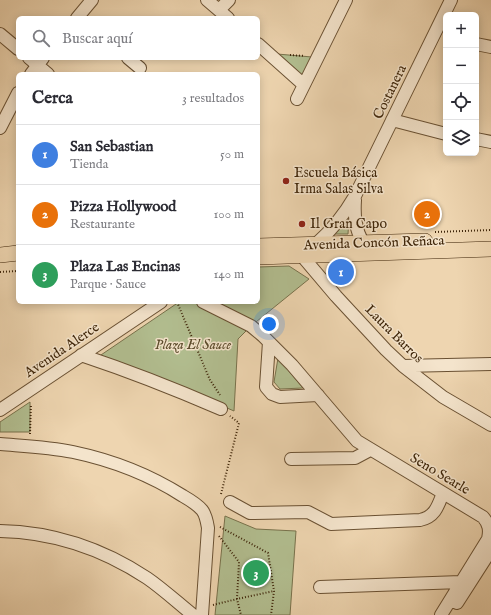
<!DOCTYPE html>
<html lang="es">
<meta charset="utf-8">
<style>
:root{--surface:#fff;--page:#f7f7f7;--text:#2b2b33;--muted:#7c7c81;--line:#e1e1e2;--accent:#8f2418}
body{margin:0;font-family:"IM FELL English",serif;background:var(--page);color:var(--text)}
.controls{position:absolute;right:12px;top:12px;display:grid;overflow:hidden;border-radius:6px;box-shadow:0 2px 10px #0003}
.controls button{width:36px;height:36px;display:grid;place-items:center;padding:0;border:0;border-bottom:1px solid var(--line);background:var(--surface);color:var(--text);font:20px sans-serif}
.you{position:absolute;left:269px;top:324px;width:14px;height:14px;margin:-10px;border:3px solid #fff;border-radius:50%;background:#1a73e8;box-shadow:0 0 0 6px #1a73e833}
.badge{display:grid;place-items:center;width:26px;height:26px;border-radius:50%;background:var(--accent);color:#fff;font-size:13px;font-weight:700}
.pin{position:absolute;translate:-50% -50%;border:2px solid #fff;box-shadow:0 1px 4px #0006}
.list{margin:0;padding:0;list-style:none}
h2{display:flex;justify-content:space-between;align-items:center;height:52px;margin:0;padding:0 16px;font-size:17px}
h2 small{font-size:13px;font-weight:400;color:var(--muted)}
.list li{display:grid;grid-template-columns:26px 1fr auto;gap:12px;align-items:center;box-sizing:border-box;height:60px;padding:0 16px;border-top:1px solid var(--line)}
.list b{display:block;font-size:15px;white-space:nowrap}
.list p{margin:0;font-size:13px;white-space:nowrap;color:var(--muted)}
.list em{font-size:13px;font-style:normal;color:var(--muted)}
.icon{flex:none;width:22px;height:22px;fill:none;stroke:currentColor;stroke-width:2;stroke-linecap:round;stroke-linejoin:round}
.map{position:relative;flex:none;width:491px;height:615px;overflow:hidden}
.search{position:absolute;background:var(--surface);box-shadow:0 2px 10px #0003;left:16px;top:16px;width:244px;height:44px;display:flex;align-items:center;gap:10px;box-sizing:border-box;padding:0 14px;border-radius:6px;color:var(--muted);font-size:15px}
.panel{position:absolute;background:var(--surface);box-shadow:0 2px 10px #0003;left:16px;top:72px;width:244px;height:232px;border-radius:6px}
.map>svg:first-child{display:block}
.green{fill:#b2be90;stroke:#78724c}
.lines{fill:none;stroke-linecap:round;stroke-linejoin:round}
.minor-casing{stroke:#6a5133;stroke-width:14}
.major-casing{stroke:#3e2509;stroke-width:16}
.path{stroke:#3e2509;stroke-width:2;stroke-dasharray:1 2;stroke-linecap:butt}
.minor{stroke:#f4e4cc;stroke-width:12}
.major{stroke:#eed5b0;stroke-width:15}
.poi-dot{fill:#8f2418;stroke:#f4e4cc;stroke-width:1.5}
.labels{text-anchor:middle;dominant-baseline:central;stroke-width:3;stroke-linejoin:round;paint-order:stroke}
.street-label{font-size:14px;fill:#3e2509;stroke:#f4e4cc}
.poi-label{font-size:14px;fill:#3e2509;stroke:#f4e4cc;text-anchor:start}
.park-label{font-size:14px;font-style:italic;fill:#5b4b2b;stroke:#f4e4cc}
</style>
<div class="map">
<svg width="491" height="615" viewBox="0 0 491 615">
<rect width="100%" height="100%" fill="#eed5b0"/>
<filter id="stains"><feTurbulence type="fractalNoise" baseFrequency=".005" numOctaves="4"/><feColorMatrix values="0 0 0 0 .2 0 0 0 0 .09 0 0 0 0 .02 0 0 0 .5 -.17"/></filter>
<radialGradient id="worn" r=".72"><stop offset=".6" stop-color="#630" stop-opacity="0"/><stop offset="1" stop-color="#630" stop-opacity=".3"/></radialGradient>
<path class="green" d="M 277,54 L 312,57 L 303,76 Z
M 349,217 L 348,234 L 334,234 Z
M 289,266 L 309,279 L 251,326 L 238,339 L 234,411 L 167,382 L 98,357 L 179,302 L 258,302 L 258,267 Z
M 278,358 L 303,388 L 280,389 L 274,382 Z
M 30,402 L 30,432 L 0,432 L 0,422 Z
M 225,516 L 256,529 L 296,531 L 290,615 L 215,615 Z"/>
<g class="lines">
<g class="minor-casing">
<path id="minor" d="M 207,0 L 228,18
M 219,10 L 229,0
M 77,18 L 92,0
M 0,34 L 18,49
M 258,44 L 304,85
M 476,44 L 491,47
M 29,58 L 48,74
M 128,58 L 140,68
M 31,74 L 43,58
M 297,99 L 346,0
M 392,120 L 446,134
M 0,128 L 18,93
M 476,139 L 491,142
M 355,200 C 354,216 355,228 363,243
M 316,244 C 332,230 344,215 355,196 L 451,0
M 297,250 L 336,296 L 386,350 L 403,366 L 443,397 L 491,425
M 203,302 L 251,326 L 263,336 L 292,365 L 357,441 L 483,517 C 489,524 490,530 488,539 L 441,615
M 269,342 L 266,387 L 272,394 L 280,397 L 318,395
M 81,355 C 129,371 175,389 221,409
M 403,366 L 491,364
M 0,410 L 161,302
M 0,444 C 24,446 49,447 73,452 C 111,460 150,475 183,496 C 190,500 197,504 202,510 C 206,515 207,522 208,528 L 202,615
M 291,459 L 355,458 L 370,450
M 230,502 L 250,513 L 308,512 L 331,524 L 420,520 C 435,517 438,506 443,493
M 0,531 C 53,532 103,549 147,578 C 163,589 178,603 193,615
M 320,587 L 461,582
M 457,603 L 491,550"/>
</g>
<g class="major-casing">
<path id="major" d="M 258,246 L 425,241
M 0,255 L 18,253
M 258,257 L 491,249"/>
</g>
<path class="path" d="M 290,55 L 305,56
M 435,232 L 491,230
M 0,272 L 18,271
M 177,302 L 210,380 L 220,395
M 30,434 L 31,404
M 221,494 L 239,423 L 230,416
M 220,527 L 268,553 L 274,591 L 271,615
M 219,536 L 239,562 L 237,599 L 274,591
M 213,605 L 237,599 L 241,615"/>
<use href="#minor" class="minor"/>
<use href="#major" class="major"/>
</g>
<g class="poi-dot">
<circle cx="286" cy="181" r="4"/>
<circle cx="302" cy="224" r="4"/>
</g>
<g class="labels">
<g class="street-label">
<text transform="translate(390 92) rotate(-64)">Costanera</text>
<text transform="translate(374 243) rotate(-2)">Avenida Concón Reñaca</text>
<text transform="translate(394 334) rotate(45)">Laura Barros</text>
<text transform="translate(62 350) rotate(-34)">Avenida Alerce</text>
<text transform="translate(440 474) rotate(31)">Seno Searle</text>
</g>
<g class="poi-label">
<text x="294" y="173">Escuela Básica<tspan x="294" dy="16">Irma Salas Silva</tspan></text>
<text x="310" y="224">Il Gran Capo</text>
</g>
<g class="park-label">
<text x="193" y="345">Plaza El Sauce</text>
</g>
</g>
<rect width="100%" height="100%" filter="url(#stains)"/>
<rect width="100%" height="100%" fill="url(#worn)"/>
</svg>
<div class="controls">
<button>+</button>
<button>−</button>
<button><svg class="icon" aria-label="locate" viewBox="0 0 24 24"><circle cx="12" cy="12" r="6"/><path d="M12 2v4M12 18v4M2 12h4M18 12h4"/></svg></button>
<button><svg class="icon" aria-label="layers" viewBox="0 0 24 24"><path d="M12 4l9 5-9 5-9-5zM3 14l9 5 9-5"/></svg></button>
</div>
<div class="you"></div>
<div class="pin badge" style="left:341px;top:272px;background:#3f7fe0">1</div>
<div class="pin badge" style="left:427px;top:214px;background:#e8710a">2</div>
<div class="pin badge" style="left:256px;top:573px;background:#2e9e5b">3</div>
<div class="search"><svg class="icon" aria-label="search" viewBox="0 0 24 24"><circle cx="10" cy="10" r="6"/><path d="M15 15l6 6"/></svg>Buscar aquí</div>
<section class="panel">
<h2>Cerca<small>3 resultados</small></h2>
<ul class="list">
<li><span class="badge" style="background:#3f7fe0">1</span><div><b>San Sebastian</b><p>Tienda</p></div><em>50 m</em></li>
<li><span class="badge" style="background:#e8710a">2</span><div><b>Pizza Hollywood</b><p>Restaurante</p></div><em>100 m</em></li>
<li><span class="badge" style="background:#2e9e5b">3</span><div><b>Plaza Las Encinas</b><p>Parque · Sauce</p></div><em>140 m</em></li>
</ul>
</section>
</div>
